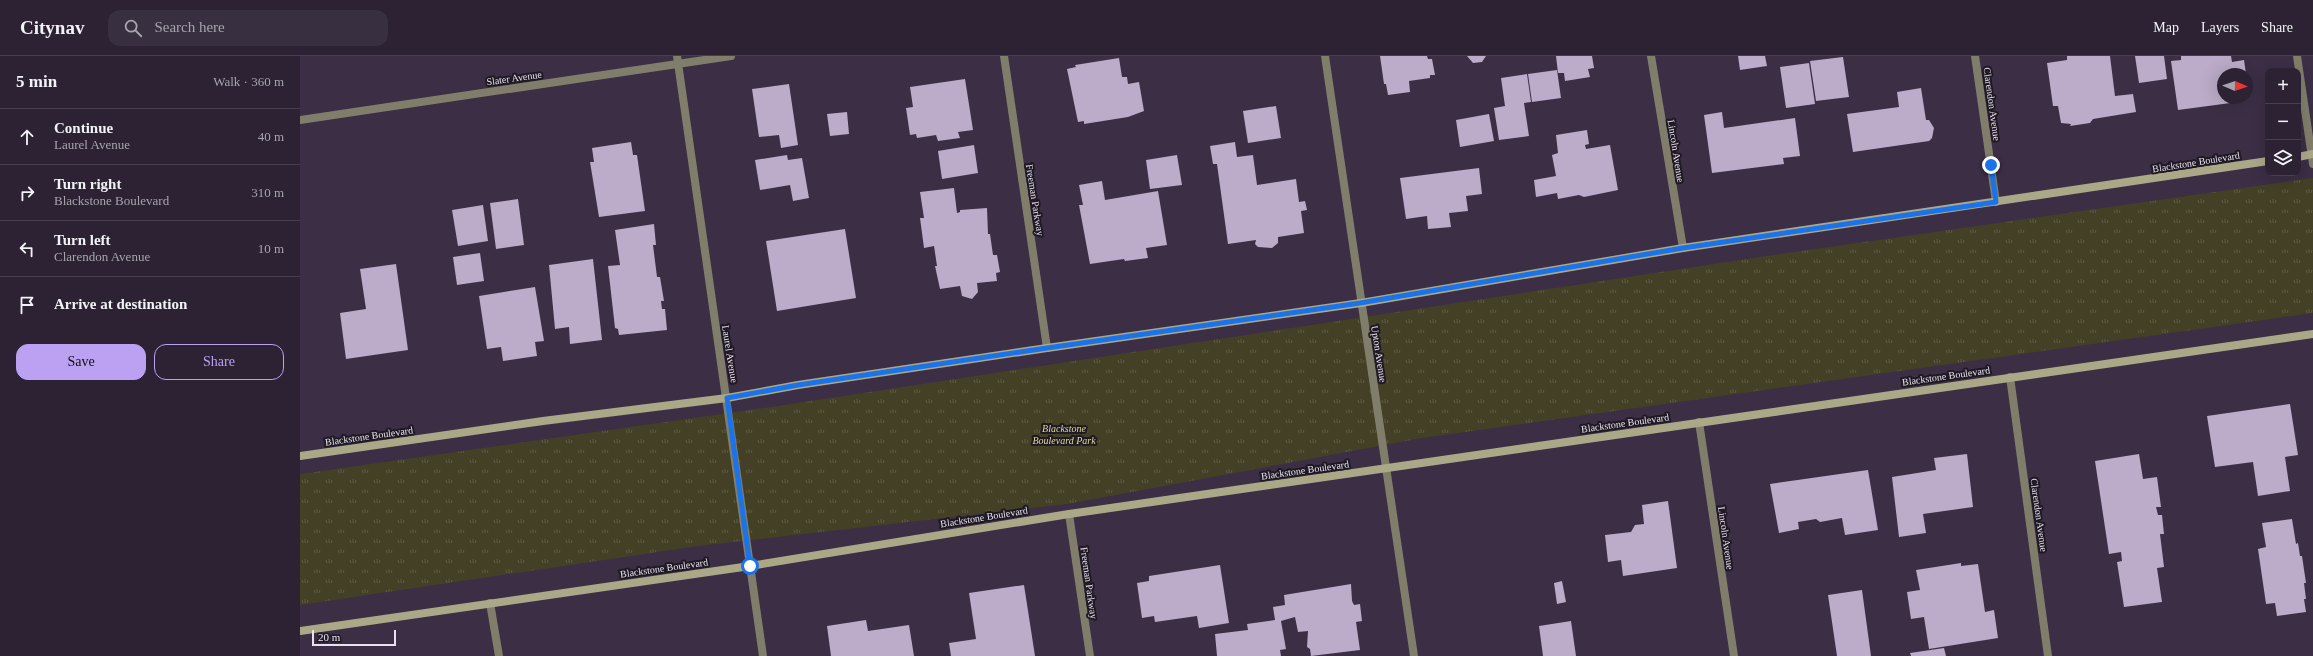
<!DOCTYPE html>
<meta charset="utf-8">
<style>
:root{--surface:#2c2234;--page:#382f40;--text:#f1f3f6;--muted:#a6a4ac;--line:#483f4f;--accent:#bca0f2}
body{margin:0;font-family:Georgia,serif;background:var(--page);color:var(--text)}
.controls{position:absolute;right:12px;top:12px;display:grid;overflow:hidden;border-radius:8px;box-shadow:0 4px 16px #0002}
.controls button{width:36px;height:36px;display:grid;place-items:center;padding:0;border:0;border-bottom:1px solid var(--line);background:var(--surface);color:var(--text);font:20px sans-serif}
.compass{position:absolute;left:1917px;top:12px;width:36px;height:36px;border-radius:50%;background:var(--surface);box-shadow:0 4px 16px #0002;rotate:92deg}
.scale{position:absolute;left:12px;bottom:10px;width:84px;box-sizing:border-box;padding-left:4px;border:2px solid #eae1f0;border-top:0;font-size:11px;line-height:14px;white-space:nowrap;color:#eae1f0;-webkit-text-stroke:3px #1f1923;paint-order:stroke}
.stop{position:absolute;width:12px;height:12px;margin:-9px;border:3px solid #1a73e8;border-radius:50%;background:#fff}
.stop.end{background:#1a73e8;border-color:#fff;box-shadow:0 1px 4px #0008}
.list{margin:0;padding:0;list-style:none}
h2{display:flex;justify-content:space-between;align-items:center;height:52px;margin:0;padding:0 16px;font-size:17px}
h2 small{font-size:13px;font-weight:400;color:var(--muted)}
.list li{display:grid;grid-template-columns:26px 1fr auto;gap:12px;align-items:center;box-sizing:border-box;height:56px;padding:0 16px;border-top:1px solid var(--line)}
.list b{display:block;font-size:15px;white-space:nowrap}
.list p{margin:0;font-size:13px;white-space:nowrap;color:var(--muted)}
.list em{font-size:13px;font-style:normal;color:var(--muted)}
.actions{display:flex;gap:8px;padding:12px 16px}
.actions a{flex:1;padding:9px 0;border:1px solid var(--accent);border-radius:12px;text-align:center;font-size:14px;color:var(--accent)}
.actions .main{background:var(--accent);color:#111}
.icon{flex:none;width:22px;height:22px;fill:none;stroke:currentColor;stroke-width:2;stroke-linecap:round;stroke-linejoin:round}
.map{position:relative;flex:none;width:2013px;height:600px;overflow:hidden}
header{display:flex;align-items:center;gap:24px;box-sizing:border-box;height:56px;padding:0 20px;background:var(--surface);border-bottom:1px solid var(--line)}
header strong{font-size:19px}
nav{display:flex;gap:22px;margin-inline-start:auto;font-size:14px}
.search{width:280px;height:36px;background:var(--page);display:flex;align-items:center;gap:10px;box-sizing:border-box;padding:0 14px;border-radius:12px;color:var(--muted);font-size:15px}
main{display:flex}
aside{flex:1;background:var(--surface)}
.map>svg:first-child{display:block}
.park{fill:url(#park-tufts)}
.building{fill:#bcacc9}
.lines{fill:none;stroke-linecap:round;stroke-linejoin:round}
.minor{stroke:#807e6b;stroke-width:8}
.secondary{stroke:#aba888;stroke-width:8}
.route{stroke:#1a73e8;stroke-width:5}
.labels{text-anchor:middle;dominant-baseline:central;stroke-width:4;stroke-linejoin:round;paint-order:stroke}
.street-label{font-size:10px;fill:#eae1f0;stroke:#1f1923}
.park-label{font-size:10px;font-style:italic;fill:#e3db90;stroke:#1f1923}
</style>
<header>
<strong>Citynav</strong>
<div class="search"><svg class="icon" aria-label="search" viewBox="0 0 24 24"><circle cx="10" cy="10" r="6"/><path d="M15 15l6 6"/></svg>Search here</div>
<nav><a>Map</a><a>Layers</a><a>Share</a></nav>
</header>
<main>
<aside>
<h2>5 min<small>Walk · 360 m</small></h2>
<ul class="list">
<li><svg class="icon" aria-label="ahead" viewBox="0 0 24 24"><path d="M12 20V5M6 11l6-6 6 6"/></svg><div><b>Continue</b><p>Laurel Avenue</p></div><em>40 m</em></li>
<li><svg class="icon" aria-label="right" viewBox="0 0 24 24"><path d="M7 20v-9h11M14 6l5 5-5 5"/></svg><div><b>Turn right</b><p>Blackstone Boulevard</p></div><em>310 m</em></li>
<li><svg class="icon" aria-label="left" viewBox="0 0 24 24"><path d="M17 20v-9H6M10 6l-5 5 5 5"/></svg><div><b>Turn left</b><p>Clarendon Avenue</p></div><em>10 m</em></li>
<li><svg class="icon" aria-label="arrive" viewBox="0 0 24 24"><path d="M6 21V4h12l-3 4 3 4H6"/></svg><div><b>Arrive at destination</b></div></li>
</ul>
<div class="actions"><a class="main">Save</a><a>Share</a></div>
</aside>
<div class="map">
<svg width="2013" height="600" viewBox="0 0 2013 600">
<defs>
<pattern id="park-tufts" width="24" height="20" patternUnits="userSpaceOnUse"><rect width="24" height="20" fill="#434025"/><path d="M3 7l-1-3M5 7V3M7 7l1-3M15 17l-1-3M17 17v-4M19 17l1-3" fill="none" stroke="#5e5b45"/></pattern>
</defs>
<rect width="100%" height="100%" fill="#3b2e45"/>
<path class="park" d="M 2013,122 L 2013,257 L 1122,382 L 767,448 L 398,490 L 0,549 L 0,418 L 471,351 L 1487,197 Z"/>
<path class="building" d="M 1080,0 L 1127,0 L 1128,3 L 1132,3 L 1135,19 L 1130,19 L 1130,22 L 1109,25 L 1110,36 L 1088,39 L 1086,28 L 1084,28 Z
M 1167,0 L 1186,0 L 1182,6 L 1173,7 Z
M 1256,0 L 1292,0 L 1294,12 L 1288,13 L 1290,21 L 1265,25 L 1264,17 L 1258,17 Z
M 1438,0 L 1465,0 L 1467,10 L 1440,14 Z
M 1767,0 L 1810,0 L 1815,40 L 1833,38 L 1836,56 L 1793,63 L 1790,67 L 1770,70 L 1771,68 L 1761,67 L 1758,50 L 1753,50 L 1747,7 L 1767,4 Z
M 1835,0 L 1864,0 L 1867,23 L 1839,27 Z
M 1881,0 L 1931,0 L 1932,6 L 1944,4 L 1946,18 L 1923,18 L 1923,42 L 1938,42 L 1938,46 L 1878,54 L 1871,5 L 1881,4 Z
M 1543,1 L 1549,41 L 1516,45 L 1510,5 Z
M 819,2 L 822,21 L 827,21 L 828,28 L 839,26 L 844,55 L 828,61 L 784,68 L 784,65 L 778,66 L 767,13 L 776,11 L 775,9 Z
M 1509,7 L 1515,48 L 1486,52 L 1480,11 Z
M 1257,14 L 1261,42 L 1232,46 L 1228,18 Z
M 1227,18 L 1231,46 L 1224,47 L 1229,80 L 1199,84 L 1194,52 L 1205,50 L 1201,22 Z
M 665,23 L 673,74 L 658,76 L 660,82 L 638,85 L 636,79 L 617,82 L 616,78 L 610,79 L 606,52 L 613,51 L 610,31 Z
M 489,28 L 498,89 L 481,92 L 479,79 L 459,81 L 452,33 Z
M 1621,32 L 1626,64 L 1629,64 L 1634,72 L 1632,82 L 1629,85 L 1553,96 L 1547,58 L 1599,51 L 1597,36 Z
M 976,50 L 981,82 L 948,87 L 943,55 Z
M 547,56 L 549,78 L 530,80 L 527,58 Z
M 1422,56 L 1424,72 L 1495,62 L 1500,100 L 1483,102 L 1484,108 L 1412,117 L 1404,59 Z
M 1189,58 L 1194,85 L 1160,91 L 1156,64 Z
M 1287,74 L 1289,88 L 1285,89 L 1286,93 L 1310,89 L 1318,134 L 1284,141 L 1279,139 L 1258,143 L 1257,137 L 1236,141 L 1234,124 L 1256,120 L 1252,99 L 1258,97 L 1256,79 Z
M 331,86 L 333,99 L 337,99 L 345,155 L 299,161 L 290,106 L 294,106 L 292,92 Z
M 935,86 L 937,101 L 953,99 L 957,129 L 996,123 L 999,146 L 1005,145 L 1007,154 L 1001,155 L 1004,177 L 978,181 L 978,187 L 972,192 L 958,191 L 955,188 L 956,184 L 928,188 L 917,108 L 913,108 L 910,90 Z
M 674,89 L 678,117 L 642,123 L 638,95 Z
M 487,99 L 488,104 L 502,102 L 509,142 L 493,145 L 490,129 L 460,134 L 455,104 Z
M 877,99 L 882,129 L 850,133 L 846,104 Z
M 1179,112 L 1182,138 L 1166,140 L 1168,155 L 1149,157 L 1151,171 L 1128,173 L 1127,160 L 1106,163 L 1100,122 Z
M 802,125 L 805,144 L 858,135 L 867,189 L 846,192 L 848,202 L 825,205 L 824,203 L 790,208 L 779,149 L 783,149 L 779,129 Z
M 654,132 L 657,157 L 660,156 L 660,154 L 687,152 L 688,178 L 690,178 L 693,199 L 697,199 L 700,216 L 696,217 L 697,225 L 677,227 L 678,236 L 672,243 L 662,240 L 660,230 L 640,233 L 635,210 L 637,210 L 634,190 L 624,192 L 620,162 L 624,162 L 620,136 Z
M 218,143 L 224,189 L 196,193 L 190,147 Z
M 183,149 L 188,185 L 158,190 L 152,154 Z
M 354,168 L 356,189 L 353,189 L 357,221 L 360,221 L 364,245 L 361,245 L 362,253 L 365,253 L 367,274 L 319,279 L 318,273 L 315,272 L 308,210 L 320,209 L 315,174 Z
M 545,173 L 556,242 L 477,255 L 466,185 Z
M 180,197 L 184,225 L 157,229 L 153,201 Z
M 293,203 L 302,284 L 270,288 L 269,271 L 255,273 L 249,209 Z
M 96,208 L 108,294 L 46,303 L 40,257 L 66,253 L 60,213 Z
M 235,231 L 244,285 L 235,286 L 237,300 L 203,305 L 201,291 L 187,293 L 179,240 Z
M 1990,348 L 1998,399 L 1985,401 L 1990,435 L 1958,440 L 1953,406 L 1915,411 L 1907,360 Z
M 1667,398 L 1673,451 L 1623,458 L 1626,477 L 1599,481 L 1592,421 L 1636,414 L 1634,402 Z
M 1839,398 L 1843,423 L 1857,421 L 1861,451 L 1856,451 L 1858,459 L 1862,459 L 1864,478 L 1860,478 L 1864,511 L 1857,512 L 1862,546 L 1824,551 L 1817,506 L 1822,505 L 1821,496 L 1809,498 L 1795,405 Z
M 1568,414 L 1578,474 L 1545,479 L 1542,462 L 1520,466 L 1516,463 L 1498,466 L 1499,473 L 1479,477 L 1470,428 Z
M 1368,445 L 1377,512 L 1323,520 L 1321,504 L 1308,506 L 1305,479 L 1331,476 L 1335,469 L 1344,468 L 1342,449 Z
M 1992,463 L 1996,488 L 1998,487 L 2000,500 L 2002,500 L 2006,527 L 2004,527 L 2006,543 L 2004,543 L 2006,556 L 1977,560 L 1975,547 L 1966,548 L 1958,493 L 1966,491 L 1962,467 Z
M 1661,507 L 1661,510 L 1678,508 L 1685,556 L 1694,554 L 1698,582 L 1629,593 L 1624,561 L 1611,563 L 1607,536 L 1620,534 L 1616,514 Z
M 920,509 L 929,567 L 899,572 L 897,560 L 855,566 L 854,560 L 842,562 L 837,527 L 849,525 L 849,520 Z
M 1262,525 L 1266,546 L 1257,548 L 1254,527 Z
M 1051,528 L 1052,545 L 1054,549 L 1060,548 L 1062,565 L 1056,566 L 1060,594 L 1011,600 L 1010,593 L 1007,591 L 1008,575 L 998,576 L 995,561 L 981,565 L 986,593 L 980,594 L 981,600 L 951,600 L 950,592 L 951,600 L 917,600 L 915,578 L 948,574 L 947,568 L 975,564 L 973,551 L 985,549 L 984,539 Z
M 724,529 L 735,600 L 651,600 L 649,587 L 676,583 L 669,537 Z
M 1562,534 L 1571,600 L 1537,600 L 1528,539 Z
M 566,564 L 568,575 L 609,569 L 614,600 L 531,600 L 527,570 Z
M 1271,565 L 1276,600 L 1243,600 L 1239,570 Z
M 1644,592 L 1646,600 L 1611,600 L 1610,597 Z"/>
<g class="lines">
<path class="minor" d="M 377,0 L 463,600
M 704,0 L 747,292
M 1025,0 L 1114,600
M 1351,0 L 1383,192
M 1675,0 L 1696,146
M 1997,0 L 2013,108
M 0,64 L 431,0
M 1710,321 L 1748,600
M 1399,366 L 1434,600
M 769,458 L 790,600
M 190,547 L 199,600"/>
<path class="secondary" d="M 1998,101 L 2013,98
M 0,400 L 243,365 L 427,342 L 498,329 L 747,292 L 1061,247 L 1383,192 L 1968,105
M 0,575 L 450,510 L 769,458 L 2013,278"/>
</g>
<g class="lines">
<path class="route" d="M 450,510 L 427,342 L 498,329 L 747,292 L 1060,247 L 1383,192 L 1696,146 L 1691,109"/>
</g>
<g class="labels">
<g class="street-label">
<text transform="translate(214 22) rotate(-8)">Slater Avenue</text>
<text transform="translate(1692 48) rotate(82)">Clarendon Avenue</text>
<text transform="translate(1376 95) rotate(81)">Lincoln Avenue</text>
<text transform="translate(1896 106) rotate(-9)">Blackstone Boulevard</text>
<text transform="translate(735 144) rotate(81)">Freeman Parkway</text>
<text transform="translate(430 298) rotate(81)">Laurel Avenue</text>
<text transform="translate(1079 298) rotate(81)">Upton Avenue</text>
<text transform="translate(1646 320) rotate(-8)">Blackstone Boulevard</text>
<text transform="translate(1325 367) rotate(-8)">Blackstone Boulevard</text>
<text transform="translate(69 380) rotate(-8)">Blackstone Boulevard</text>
<text transform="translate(1005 414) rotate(-8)">Blackstone Boulevard</text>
<text transform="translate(1739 459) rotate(82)">Clarendon Avenue</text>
<text transform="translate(684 461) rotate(-9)">Blackstone Boulevard</text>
<text transform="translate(1426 482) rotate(82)">Lincoln Avenue</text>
<text transform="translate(364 512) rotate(-8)">Blackstone Boulevard</text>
<text transform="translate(789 527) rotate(82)">Freeman Parkway</text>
</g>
<g class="park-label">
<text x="764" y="372">Blackstone<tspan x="764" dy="12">Boulevard Park</tspan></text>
</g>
</g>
</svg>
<div class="controls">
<button>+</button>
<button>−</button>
<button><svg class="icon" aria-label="layers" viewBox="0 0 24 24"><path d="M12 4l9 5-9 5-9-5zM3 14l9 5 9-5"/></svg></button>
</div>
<svg class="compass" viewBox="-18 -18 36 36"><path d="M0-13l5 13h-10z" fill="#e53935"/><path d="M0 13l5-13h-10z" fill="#a6a4ac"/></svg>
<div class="scale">20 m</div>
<div class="stop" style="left:450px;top:510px"></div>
<div class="stop end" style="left:1691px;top:109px"></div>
</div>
</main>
